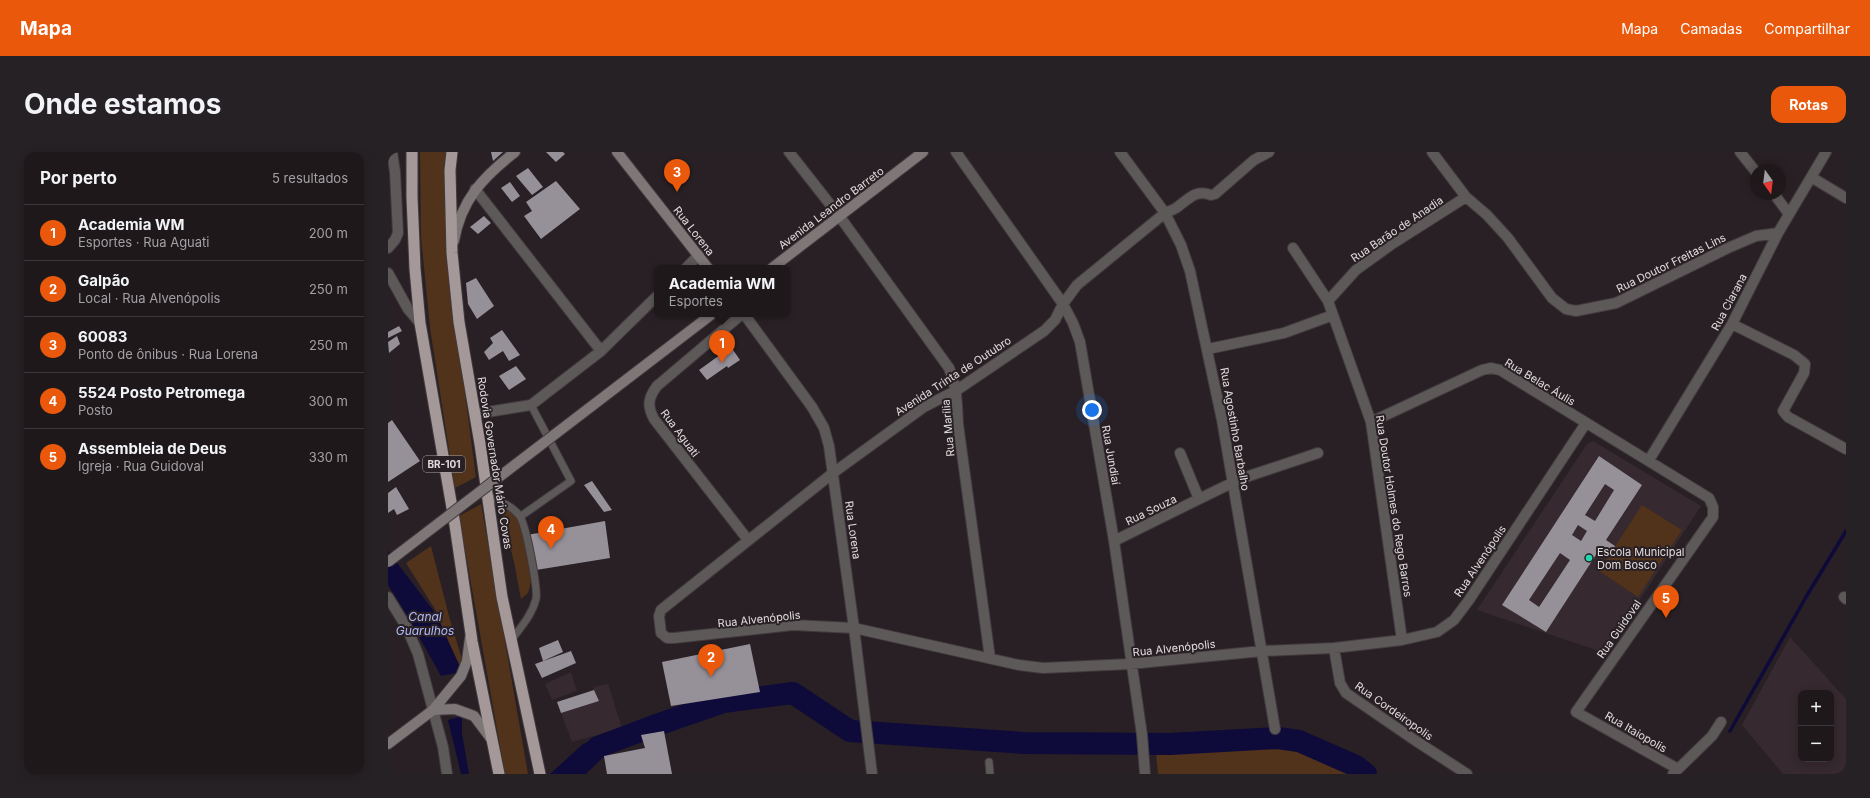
<!DOCTYPE html>
<html lang="pt">
<meta charset="utf-8">
<style>
:root{--surface:#1e181b;--page:#262124;--text:#f1f3f6;--muted:#a1a0a3;--line:#3c373a;--accent:#ea580c}
body{margin:0;font-family:Inter,sans-serif;background:var(--page);color:var(--text)}
.controls{position:absolute;right:12px;bottom:12px;display:grid;overflow:hidden;border-radius:8px;box-shadow:0 2px 10px #0003}
.controls button{width:36px;height:36px;display:grid;place-items:center;padding:0;border:0;border-bottom:1px solid var(--line);background:var(--surface);color:var(--text);font:20px sans-serif}
.compass{position:absolute;left:1362px;top:12px;width:36px;height:36px;border-radius:50%;background:var(--surface);box-shadow:0 2px 10px #0003;rotate:166deg}
.you{position:absolute;left:704px;top:258px;width:14px;height:14px;margin:-10px;border:3px solid #fff;border-radius:50%;background:#1a73e8;box-shadow:0 0 0 6px #1a73e833}
.badge{display:grid;place-items:center;width:26px;height:26px;border-radius:50%;background:var(--accent);color:#fff;font-size:13px;font-weight:700}
.pin{position:absolute;translate:-50% -33px;filter:drop-shadow(0 1px 2px #0008)}
.pin::after{content:'';position:absolute;top:21px;width:14px;height:12px;background:inherit;clip-path:polygon(0 0,100% 0,50% 100%)}
.popup{position:absolute;left:266px;top:113px;width:136px;height:52px;box-sizing:border-box;display:grid;place-content:center;border-radius:8px;background:var(--surface);filter:drop-shadow(0 1px 3px #0005);font-size:13px;white-space:nowrap;color:var(--muted)}
.popup b{font-size:15px;color:var(--text)}
.popup::after{content:'';position:absolute;left:50%;top:100%;margin-left:-8px;border:8px solid transparent;border-top-color:var(--surface)}
.list{margin:0;padding:0;list-style:none}
h2{display:flex;justify-content:space-between;align-items:center;height:52px;margin:0;padding:0 16px;font-size:17px}
h2 small{font-size:13px;font-weight:400;color:var(--muted)}
.list li{display:grid;grid-template-columns:26px 1fr auto;gap:12px;align-items:center;box-sizing:border-box;height:56px;padding:0 16px;border-top:1px solid var(--line)}
.list b{display:block;font-size:15px;white-space:nowrap}
.list p{margin:0;font-size:13px;white-space:nowrap;color:var(--muted)}
.list em{font-size:13px;font-style:normal;color:var(--muted)}
.map{position:relative;flex:none;width:1458px;height:622px;overflow:hidden;border-radius:12px}
header{display:flex;align-items:center;gap:24px;box-sizing:border-box;height:56px;padding:0 20px;background:var(--accent);color:#fff}
header strong{font-size:19px}
nav{display:flex;gap:22px;margin-inline-start:auto;font-size:14px}
.intro{display:flex;align-items:center;justify-content:space-between;box-sizing:border-box;height:96px;padding:0 24px}
h1{margin:0;font-size:28px}
.button{padding:10px 18px;border-radius:12px;background:var(--accent);color:#fff;font-size:14px;font-weight:700}
main{display:flex;gap:24px;padding:0 24px}
aside{flex:1;background:var(--surface);border-radius:12px;box-shadow:0 2px 10px #0003}
.map>svg:first-child{display:block}
.built{fill:#362930;fill-rule:evenodd}
.green{fill:#51321a}
.water{fill:#0e0a3a}
.lines{fill:none;stroke-linecap:round;stroke-linejoin:round}
.stream{stroke:#0e0a3a;stroke-width:3.5}
.river{stroke:#0e0a3a;stroke-width:22}
.building{fill:#969099;fill-rule:evenodd}
.service-casing{stroke:#423a3e;stroke-width:9}
.minor-casing{stroke:#423a3e;stroke-width:12}
.tertiary-casing{stroke:#423a3e;stroke-width:12}
.secondary-casing{stroke:#423a3e;stroke-width:12}
.trunk-casing{stroke:#423a3e;stroke-width:13}
.service{stroke:#5d5958;stroke-width:7}
.minor{stroke:#5d5958;stroke-width:10}
.tertiary{stroke:#5d5958;stroke-width:10}
.secondary{stroke:#7e7777;stroke-width:10}
.trunk{stroke:#a49998;stroke-width:11}
.secondary-bridge-casing{stroke:#423a3e;stroke-width:12;stroke-linecap:butt}
.secondary-bridge{stroke:#7e7777;stroke-width:10}
.poi-dot{fill:#22d5af;stroke:#282024;stroke-width:1.5}
.labels{text-anchor:middle;dominant-baseline:central;stroke-width:4;stroke-linejoin:round;paint-order:stroke}
.shield{fill:#282024;stroke:#aaa4a6;stroke-width:1}
.shield-label{font-size:10px;font-weight:bold;fill:#e1dcde}
.street-label{font-size:11px;fill:#e1dcde;stroke:#282024}
.poi-label{font-size:11px;fill:#e1dcde;stroke:#282024;text-anchor:start}
.water-label{font-size:12px;font-style:italic;fill:#b2bcfe;stroke:#282024}
</style>
<header>
<strong>Mapa</strong>
<nav><a>Mapa</a><a>Camadas</a><a>Compartilhar</a></nav>
</header>
<div class="intro"><h1>Onde estamos</h1><a class="button">Rotas</a></div>
<main>
<aside>
<h2>Por perto<small>5 resultados</small></h2>
<ul class="list">
<li><span class="badge">1</span><div><b>Academia WM</b><p>Esportes · Rua Aguati</p></div><em>200 m</em></li>
<li><span class="badge">2</span><div><b>Galpão</b><p>Local · Rua Alvenópolis</p></div><em>250 m</em></li>
<li><span class="badge">3</span><div><b>60083</b><p>Ponto de ônibus · Rua Lorena</p></div><em>250 m</em></li>
<li><span class="badge">4</span><div><b>5524 Posto Petromega</b><p>Posto</p></div><em>300 m</em></li>
<li><span class="badge">5</span><div><b>Assembleia de Deus</b><p>Igreja · Rua Guidoval</p></div><em>330 m</em></li>
</ul>
</aside>
<div class="map">
<svg width="1458" height="622" viewBox="0 0 1458 622">
<rect width="100%" height="100%" fill="#282024"/>
<path class="built" d="M 1205,289 L 1313,354 L 1217,501 L 1089,458 L 1199,292 Z
M 1402,485 L 1458,547 L 1458,622 L 1395,622 L 1354,573 ZM 1413,541 L 1443,541 L 1443,607 L 1413,607 Z
M 183,520 L 189,539 L 164,548 L 157,532 Z
M 220,532 L 234,576 L 184,590 L 173,561 L 211,549 L 205,535 Z"/>
<path class="green" d="M 32,0 L 60,0 L 68,174 L 88,325 L 67,336 L 42,176 L 33,85 Z
M 111,351 L 130,367 L 136,386 L 143,430 L 140,441 L 133,447 L 126,410 Z
M 93,352 L 140,622 L 117,622 L 71,364 Z
M 1254,353 L 1294,378 L 1250,445 L 1211,419 Z
M 43,394 L 62,468 L 74,507 L 73,517 L 55,478 L 50,462 L 18,411 Z
M 890,586 L 961,622 L 770,622 L 768,600 Z"/>
<path class="water" d="M 0,399 L 48,462 L 73,517 L 73,520 L 53,524 L 20,465 L 0,433 Z
M 74,564 L 74,582 L 81,622 L 73,622 L 60,568 Z
M 242,575 L 243,587 L 213,600 L 185,622 L 162,622 L 195,592 Z"/>
<g class="lines">
<path class="stream" d="M 1342,579 L 1418,445 L 1458,379"/>
<path class="river" d="M 182,622 L 210,595 L 263,575 L 335,550 L 405,541 L 462,579 L 636,591 L 782,592 L 890,586 L 911,589 L 968,614 L 978,622"/>
</g>
<path class="building" d="M 103,0 L 115,0 L 105,9 Z
M 158,0 L 175,0 L 177,2 L 168,10 Z
M 140,16 L 155,35 L 144,43 L 128,24 Z
M 168,29 L 192,57 L 153,87 L 136,64 L 144,59 L 138,50 Z
M 122,30 L 132,44 L 124,50 L 113,36 Z
M 96,64 L 103,71 L 90,82 L 82,75 Z
M 88,126 L 106,154 L 89,167 L 80,152 L 78,131 Z
M 11,174 L 14,179 L 0,186 L 0,180 Z
M 114,178 L 132,203 L 121,209 L 115,199 L 101,208 L 96,200 L 105,191 L 102,186 Z
M 9,184 L 12,192 L 1,201 L 0,190 Z
M 343,195 L 352,208 L 340,216 L 339,214 L 319,228 L 311,218 Z
M 128,214 L 138,227 L 121,238 L 111,224 Z
M 4,268 L 32,309 L 0,330 L 0,271 Z
M 1211,304 L 1254,333 L 1218,388 L 1227,394 L 1223,401 L 1213,395 L 1158,480 L 1114,453 ZM 1217,332 L 1226,338 L 1207,369 L 1197,363 ZM 1190,373 L 1199,379 L 1193,389 L 1184,383 ZM 1172,401 L 1182,408 L 1151,455 L 1141,448 Z
M 204,329 L 224,358 L 216,360 L 196,333 Z
M 8,335 L 21,357 L 9,363 L 6,357 L 0,361 L 0,341 Z
M 217,369 L 222,406 L 148,418 L 139,383 Z
M 170,488 L 175,500 L 155,509 L 151,496 Z
M 362,492 L 372,540 L 283,554 L 274,510 Z
M 183,499 L 188,511 L 154,526 L 147,512 Z
M 206,538 L 211,549 L 173,561 L 169,550 Z
M 276,579 L 284,622 L 219,622 L 216,604 L 257,596 L 253,583 Z"/>
<g class="lines">
<g class="service-casing">
<path id="service" d="M 99,344 C 111,349 123,353 131,363 C 138,371 150,437 148,447 C 144,463 133,475 124,487
M 133,364 L 183,329 L 143,253
M 601,610 L 602,622"/>
</g>
<g class="minor-casing">
<path id="minor" d="M 401,0 L 452,65 L 561,216 C 569,235 569,252 570,272 L 602,506
M 568,0 L 675,152 L 685,171 L 692,190 L 726,389 L 754,583 L 757,622
M 732,0 L 777,61 L 793,93 L 802,119 L 834,268 L 887,577
M 881,0 L 866,8 L 827,42 L 823,43 C 808,38 803,45 792,53 C 788,57 782,59 777,61 L 689,133 L 675,152 L 667,168 L 656,179 L 569,238 L 536,255 L 445,321 L 273,458 L 271,464 L 273,481 L 279,486 L 286,486 L 405,473 L 466,476 L 631,513 L 655,516 L 742,512 L 874,499 L 946,496 L 1014,488 L 1049,480 L 1066,468 L 1081,448 L 1198,271
M 1044,0 L 1078,45 L 1099,63 L 1120,86 L 1164,146 L 1178,157 L 1188,159 L 1228,151 L 1340,96 L 1368,84 L 1390,81
M 1352,0 L 1368,20
M 1423,25 L 1458,46
M 87,37 L 213,199
M 1386,42 L 1401,62
M 0,96 L 7,88 L 10,81 L 7,20 L 4,0
M 905,96 L 940,149 L 983,270 L 1014,488
M 298,116 L 311,103
M 0,121 L 20,157 L 32,171
M 940,149 L 968,118 L 1004,92 L 1078,45
M 354,162 L 269,234 C 260,246 259,254 266,267 L 360,388
M 1344,172 L 1406,203 L 1417,212 L 1416,221 L 1395,259 L 1400,265 L 1458,297
M 820,197 L 896,181 L 945,163
M 87,262 L 143,253 L 213,199 L 269,144
M 983,270 L 1094,218 L 1103,216 L 1112,218 L 1321,346 L 1325,355 L 1325,365 L 1188,560 L 1290,617
M 1261,308 L 1344,172 L 1390,81 L 1438,0
M 811,347 L 852,327 L 930,301
M 726,389 L 811,347 L 792,301
M 0,445 L 19,476 L 30,502 L 55,595 L 59,622
M 1456,445 L 1458,447
M 946,496 L 952,531 L 958,541 L 1028,589 L 1079,622
M 1285,622 L 1324,584 L 1333,570"/>
</g>
<g class="tertiary-casing">
<path id="tertiary" d="M 356,162 L 424,255 L 436,276 L 441,294 L 466,476 L 484,622"/>
</g>
<g class="secondary-casing">
<path id="secondary" d="M 229,0 L 320,116
M 66,89 C 73,48 95,25 127,0
M 384,116 L 535,0
M 179,273 L 324,162
M 45,558 L 67,557 L 86,564 L 104,588
M 0,592 L 45,558 L 73,524 L 79,509 L 82,486"/>
</g>
<g class="trunk-casing">
<path id="trunk" d="M 24,0 L 24,45 L 27,117 L 32,171 L 67,373 L 84,489 L 111,622
M 64,0 L 62,18 L 64,101 L 71,170 L 92,292 L 114,445 L 152,622"/>
</g>
<use href="#service" class="service"/>
<use href="#minor" class="minor"/>
<use href="#tertiary" class="tertiary"/>
<use href="#secondary" class="secondary"/>
<use href="#trunk" class="trunk"/>
<g class="secondary-bridge-casing">
<path id="secondary-bridge" d="M 0,410 L 179,273"/>
</g>
<use href="#secondary-bridge" class="secondary-bridge"/>
</g>
<circle class="poi-dot" cx="1201" cy="406" r="4"/>
<g class="labels">
<rect class="shield" x="35" y="304" width="42" height="16" rx="3"/>
<g class="shield-label">
<text x="56" y="312">BR-101</text>
</g>
<g class="street-label">
<text transform="translate(443 56) rotate(-37)">Avenida Leandro Barreto</text>
<text transform="translate(1009 77) rotate(-34)">Rua Barão de Anadia</text>
<text transform="translate(306 79) rotate(52)">Rua Lorena</text>
<text transform="translate(1283 111) rotate(-26)">Rua Doutor Freitas Lins</text>
<text transform="translate(1341 150) rotate(-62)">Rua Clarana</text>
<text transform="translate(565 224) rotate(-33)">Avenida Trinta de Outubro</text>
<text transform="translate(1152 230) rotate(31)">Rua Belac Áulis</text>
<text transform="translate(560 276) rotate(-95)">Rua Marília</text>
<text transform="translate(847 277) rotate(80)">Rua Agostinho Barbalho</text>
<text transform="translate(292 281) rotate(53)">Rua Aguati</text>
<text transform="translate(723 303) rotate(80)">Rua Jundiaí</text>
<text transform="translate(107 311) rotate(81)">Rodovia Governador Mário Covas</text>
<text transform="translate(1006 354) rotate(81)">Rua Doutor Holmes do Rego Barros</text>
<text transform="translate(763 358) rotate(-26)">Rua Souza</text>
<text transform="translate(465 378) rotate(82)">Rua Lorena</text>
<text transform="translate(1092 409) rotate(-56)">Rua Alvenópolis</text>
<text transform="translate(371 467) rotate(-6)">Rua Alvenópolis</text>
<text transform="translate(1231 477) rotate(-55)">Rua Guidoval</text>
<text transform="translate(786 496) rotate(-6)">Rua Alvenópolis</text>
<text transform="translate(1006 559) rotate(35)">Rua Cordeiropolis</text>
<text transform="translate(1248 580) rotate(30)">Rua Itaiopolis</text>
</g>
<g class="poi-label">
<text x="1209" y="400">Escola Municipal<tspan x="1209" dy="13">Dom Bosco</tspan></text>
</g>
<g class="water-label">
<text x="37" y="464">Canal<tspan x="37" dy="14">Guarulhos</tspan></text>
</g>
</g>
</svg>
<div class="controls">
<button>+</button>
<button>−</button>
</div>
<svg class="compass" viewBox="-18 -18 36 36"><path d="M0-13l5 13h-10z" fill="#e53935"/><path d="M0 13l5-13h-10z" fill="#a1a0a3"/></svg>
<div class="you"></div>
<div class="pin badge" style="left:334px;top:211px">1</div>
<div class="popup"><b>Academia WM</b>Esportes</div>
<div class="pin badge" style="left:323px;top:525px">2</div>
<div class="pin badge" style="left:289px;top:40px">3</div>
<div class="pin badge" style="left:163px;top:397px">4</div>
<div class="pin badge" style="left:1278px;top:466px">5</div>
</div>
</main>
